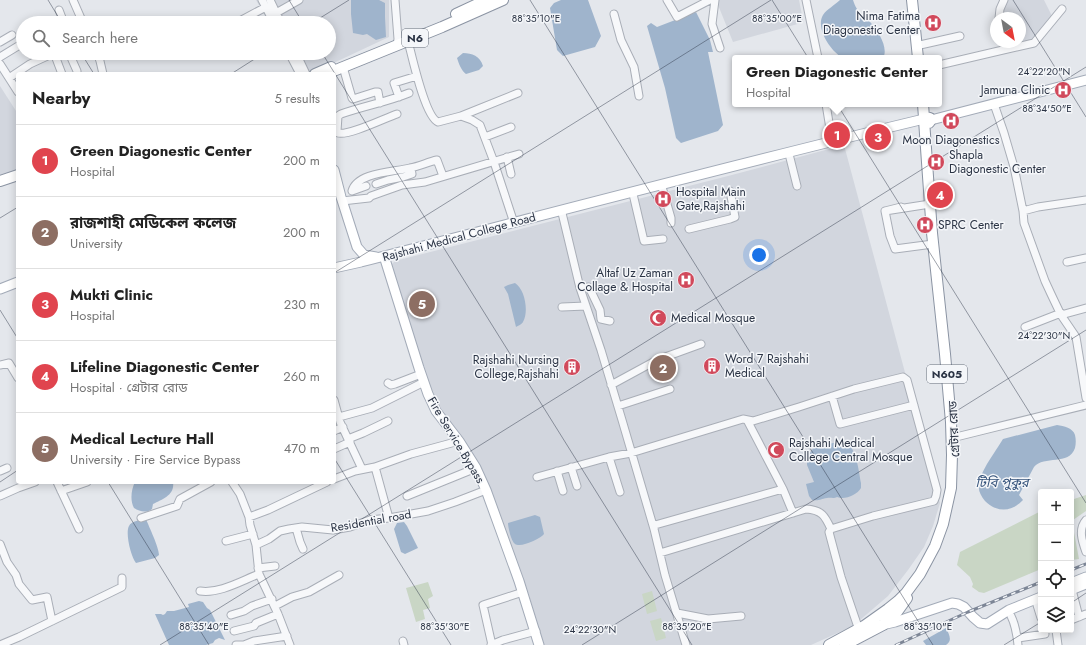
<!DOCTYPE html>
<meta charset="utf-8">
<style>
:root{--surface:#fff;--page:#f2f2f2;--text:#222;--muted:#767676;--line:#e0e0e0;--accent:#7c3aed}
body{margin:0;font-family:Jost,"Noto Sans Bengali",sans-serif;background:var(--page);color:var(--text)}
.controls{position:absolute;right:12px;bottom:12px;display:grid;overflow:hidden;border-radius:4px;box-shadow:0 2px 10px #0003}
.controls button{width:36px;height:36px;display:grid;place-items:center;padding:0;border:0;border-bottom:1px solid var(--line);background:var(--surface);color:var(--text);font:20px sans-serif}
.compass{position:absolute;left:990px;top:12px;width:36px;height:36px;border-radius:50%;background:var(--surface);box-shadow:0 2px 10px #0003;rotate:148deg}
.you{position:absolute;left:759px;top:255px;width:14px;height:14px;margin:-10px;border:3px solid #fff;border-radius:50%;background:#1a73e8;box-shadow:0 0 0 6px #1a73e833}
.badge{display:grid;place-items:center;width:26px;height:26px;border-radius:50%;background:var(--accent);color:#fff;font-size:13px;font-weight:700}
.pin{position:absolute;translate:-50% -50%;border:2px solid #fff;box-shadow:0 1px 4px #0006}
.popup{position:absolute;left:732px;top:55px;width:210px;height:52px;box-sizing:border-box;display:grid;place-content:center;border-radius:4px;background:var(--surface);filter:drop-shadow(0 1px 3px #0005);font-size:13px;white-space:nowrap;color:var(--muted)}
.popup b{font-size:15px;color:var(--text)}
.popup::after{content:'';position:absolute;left:50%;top:100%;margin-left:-8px;border:8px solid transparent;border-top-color:var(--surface)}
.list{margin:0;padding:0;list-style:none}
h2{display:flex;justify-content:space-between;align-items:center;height:52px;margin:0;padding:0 16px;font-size:17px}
h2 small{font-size:13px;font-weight:400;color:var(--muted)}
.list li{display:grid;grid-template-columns:26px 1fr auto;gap:12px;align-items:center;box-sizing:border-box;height:72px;padding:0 16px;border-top:1px solid var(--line)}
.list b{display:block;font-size:15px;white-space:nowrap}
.list p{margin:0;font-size:13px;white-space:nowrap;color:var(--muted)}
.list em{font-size:13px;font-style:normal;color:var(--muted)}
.icon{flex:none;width:22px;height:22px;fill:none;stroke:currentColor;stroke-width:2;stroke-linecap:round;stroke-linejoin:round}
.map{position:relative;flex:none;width:1086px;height:645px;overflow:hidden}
.search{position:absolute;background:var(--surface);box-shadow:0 2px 10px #0003;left:16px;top:16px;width:320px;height:44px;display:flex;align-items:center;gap:10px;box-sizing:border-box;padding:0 14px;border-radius:22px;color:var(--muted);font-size:15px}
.panel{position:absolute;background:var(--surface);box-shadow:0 2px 10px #0003;left:16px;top:72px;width:320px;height:412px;border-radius:4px}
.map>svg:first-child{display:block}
.built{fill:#d2d6de}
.green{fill:#c9d6c5}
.water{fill:#9fb4cc}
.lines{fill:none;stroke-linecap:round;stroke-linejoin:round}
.minor-casing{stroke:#a9aeb7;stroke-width:9}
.major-casing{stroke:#a3abb8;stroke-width:11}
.highway-casing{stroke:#8b94a3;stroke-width:12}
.minor{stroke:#f7f8fa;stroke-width:7}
.major{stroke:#fff;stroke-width:9}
.highway{stroke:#fff;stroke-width:10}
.rail-casing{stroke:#7d8696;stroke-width:3}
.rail{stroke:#f4f6f9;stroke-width:1.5;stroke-dasharray:4.5;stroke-linecap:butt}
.ticks{fill:none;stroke:#2b3445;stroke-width:1;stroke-opacity:0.45}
.labels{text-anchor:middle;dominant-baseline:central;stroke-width:3;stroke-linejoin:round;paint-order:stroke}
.shield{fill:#f4f6f9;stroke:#676e7b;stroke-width:1}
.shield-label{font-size:11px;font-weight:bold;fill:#2b3445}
.poi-label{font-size:12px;fill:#2b3445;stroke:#f4f6f9;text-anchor:start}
.street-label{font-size:12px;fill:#2b3445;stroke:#f4f6f9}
.water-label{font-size:13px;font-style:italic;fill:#34527a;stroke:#f4f6f9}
.ticks-label{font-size:10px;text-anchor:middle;fill:#2b3445;stroke:#f4f6f9;stroke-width:3;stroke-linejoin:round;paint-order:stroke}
</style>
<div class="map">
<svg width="1086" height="645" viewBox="0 0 1086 645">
<rect width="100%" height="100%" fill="#e4e7ec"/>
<path class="built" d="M 256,0 L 389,0 L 389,37 L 310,74 L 299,74 L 286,53 L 329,53 L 329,23 L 269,23 Z
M 716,0 L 799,0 L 803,20 L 801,23 L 733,42 Z
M 1008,0 L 1044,0 L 1052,16 L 1032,41 L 1005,46 L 1006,42 L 1020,42 L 1020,18 L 1001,18 L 1003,8 Z
M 0,86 L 18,114 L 18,169 L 0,176 Z
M 844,145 L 940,503 L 933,526 L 924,547 L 908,570 L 888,596 L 853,626 L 811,645 L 543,645 L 529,595 L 494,499 L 434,400 L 390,266 L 395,261 L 728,176 Z"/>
<path class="green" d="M 1086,495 L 1086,511 L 1073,520 L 1073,527 L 1079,559 L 1071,560 L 1071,500 Z
M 1041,511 L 1041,569 L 984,593 L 979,592 L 972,587 L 973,584 L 970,577 L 957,565 L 960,552 Z
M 428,582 L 433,596 L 428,599 L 430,608 L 423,610 L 425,619 L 416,622 L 406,588 Z
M 652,591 L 657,611 L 647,614 L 642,594 Z
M 661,618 L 666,638 L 656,641 L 650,621 Z"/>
<path class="water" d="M 351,0 L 379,0 L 385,3 L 385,17 L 386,37 L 376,40 L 367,34 L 363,35 L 353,33 L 351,14 Z
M 561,0 L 588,0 L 601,36 L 595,47 L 563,56 L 557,50 L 550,8 L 554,3 Z
M 840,0 L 853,0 C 854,3 855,6 857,9 C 861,14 867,18 871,23 C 878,31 889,48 883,58 L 843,58 C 831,52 815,28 823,15 C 827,9 835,5 840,0 Z
M 696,12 L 710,40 L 713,52 L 708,52 L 723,125 L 718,131 L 681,143 L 676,138 L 665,88 L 647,26 L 651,23 L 657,27 Z
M 463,53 C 472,53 480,56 483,66 L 479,70 L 466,74 C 461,70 459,64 457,58 Z
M 515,283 C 525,289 529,312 523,322 C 522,324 518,326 516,327 L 508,294 L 504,287 L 508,285 Z
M 1057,425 C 1064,426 1073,428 1075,435 C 1076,439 1076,444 1075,448 C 1069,466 1044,455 1034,467 L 1019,495 L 1023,500 C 1012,512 997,513 985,501 C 981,496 978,491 979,485 C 980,471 996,451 1003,439 Z
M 838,442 C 842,442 845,442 848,444 C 857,451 859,473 861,483 L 861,488 C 857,495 845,500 837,497 C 833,499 831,497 827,498 C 820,499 820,501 812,500 L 809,496 L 806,484 L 814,482 L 807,465 L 807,458 L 814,447 Z
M 135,482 L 173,482 C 175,495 163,499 153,504 L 152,509 C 147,513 140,512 134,508 C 130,501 131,490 135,482 Z
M 535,515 L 540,517 L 544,534 C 540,539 521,548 515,544 C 511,541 508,527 508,523 Z
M 146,519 C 149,527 159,547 159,555 L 155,558 L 136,563 C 131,557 125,533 129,526 C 131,521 141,520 146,519 Z
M 404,522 L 407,526 L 418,548 L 405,554 L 401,552 L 394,529 L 397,523 Z
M 199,601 L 203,602 L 207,608 L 210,610 L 225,640 L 219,638 L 215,640 L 213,643 L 206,645 L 169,645 L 155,614 L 161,614 L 163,615 L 165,614 L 167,611 L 174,611 L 189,607 L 188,604 Z
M 946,628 C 949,634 953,641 946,645 L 926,645 L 923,641 Z"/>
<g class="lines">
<g class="minor-casing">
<path id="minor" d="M 73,0 L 83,23
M 262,0 L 274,23
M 270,0 L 281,23
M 395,0 L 398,39 L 397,45
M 667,0 L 677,17 L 710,0
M 715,0 L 712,24 L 720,48
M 806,0 L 818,58
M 59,10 L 64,23
M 276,13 L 299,0
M 614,14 L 621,40 L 634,67 L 639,96
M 999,18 L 1000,9 L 1004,0
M 236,23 L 266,7
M 408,41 C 412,56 425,117 438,122 L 461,116 L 518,93
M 0,42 L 12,35
M 920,45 L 960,36
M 54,53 L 62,74
M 69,53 L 77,71 L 77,74
M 97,53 L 100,61 L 103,74
M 289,53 L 300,74
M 296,53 L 306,74
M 0,57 L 23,43
M 0,64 L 18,92
M 939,65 L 1003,50 L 1034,43 L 1062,9
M 343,67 L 352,98 L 353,99 L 375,92 L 378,92 L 380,103
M 9,78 L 30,64 L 54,53
M 399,97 L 394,83 L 417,76
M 826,104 L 832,141
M 994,104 L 1004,133 L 1014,167 L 1023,211 L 1024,223 L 1045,281 L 1051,294 L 1061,315 L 1076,337 L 1086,398
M 397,114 C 385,118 349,136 338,133 L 337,131 L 338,116 L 341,114 C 364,106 387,102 409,93
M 461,116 L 472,120 L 480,125 L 494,162 L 514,223
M 485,137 L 511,127
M 789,154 L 797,186
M 507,157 L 511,174
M 376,184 L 388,180 L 403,177 L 412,174 L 411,168
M 366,186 L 352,191 C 357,172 394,172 410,168 C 420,166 428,162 437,160 L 443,176
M 662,187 L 671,218 L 671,223
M 633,194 L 644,241 L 663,239
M 342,201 L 369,198 L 371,196 L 402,185 L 425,182 L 519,154
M 901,207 L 885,211 L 930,204
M 885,211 L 890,236 L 895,249 L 933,244
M 1023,211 L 1038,207 L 1086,200
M 562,213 L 580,288 L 601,350 L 622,420 L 654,529 L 665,575 L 686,645
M 689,229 L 730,219 L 735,217 L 730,191
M 1067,262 L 1086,258
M 580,288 L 589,287 L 600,310 L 601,319 L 610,321
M 562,307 L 586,306
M 1061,315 L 1086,308
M 1025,327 L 1061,313
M 0,365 L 9,363 L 18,378
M 388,383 L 391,385 L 395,384 L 421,374
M 611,385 L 657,360 L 701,344
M 832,396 L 840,424 L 914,405
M 334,400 L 340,422 L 362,469
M 618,406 L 670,389
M 339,417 L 372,408 L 424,382
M 747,420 L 783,489 L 793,513
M 334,431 L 343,427
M 956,437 L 1086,405
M 348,439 L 363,433 L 388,421
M 334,449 L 350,442
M 609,457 L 620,492
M 375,467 L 389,518
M 571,467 L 577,486
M 0,471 L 7,468
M 557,471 L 563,491
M 537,477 L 609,457 L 631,453 L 743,419 L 753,421 L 799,407 L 854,389 L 903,377 L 907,380 L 937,490 L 936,496 L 934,501 L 873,516 L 831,529 L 829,532 L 841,577 L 859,630
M 334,479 L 355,471 L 375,467 L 411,454 L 459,441
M 57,482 L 79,529
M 232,482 L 240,494 L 249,517 L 250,525 L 256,545 L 259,574 L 278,614 L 290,645
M 61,491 L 87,482
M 0,496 L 18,488 L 35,482
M 407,496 L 476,468
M 249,517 L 268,510 L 327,482
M 141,518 L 177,506 L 180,499 L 211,482
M 1086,520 C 1078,529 1082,541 1086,552
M 296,528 L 300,542 L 303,549
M 654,529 L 655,525 L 783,489
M 226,541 L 253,534
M 0,544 L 7,562 L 16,575 L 19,584 L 32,600 L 47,597 L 52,621
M 256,545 L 269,539 L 280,531 L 289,529 L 302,527 L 333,530 L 350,527 L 370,520 L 389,518 L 428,511 L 455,502 L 486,490
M 660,553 L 806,509 C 822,510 825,516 831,529
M 258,568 L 275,566
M 1072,590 L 1079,617
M 200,591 C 219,594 241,581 259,574
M 1037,605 L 1041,618
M 275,606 L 292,597 L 309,592 L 339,575
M 677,613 L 708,619 L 741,616
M 231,615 L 244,611 L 252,606 L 272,599
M 1011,616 C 1016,626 1017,635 1018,645
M 1071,620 L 1086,614
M 1056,630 L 1058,645
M 234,631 L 254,626 L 256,623 L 278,614
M 1018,638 L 1045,634 L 1044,630
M 403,641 L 404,645
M 0,645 L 19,637 L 122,587 L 122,578
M 236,645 L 244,645 L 254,641 L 287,636
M 491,645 L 503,640 L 536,631
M 492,645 L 483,605 L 523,592"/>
</g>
<g class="major-casing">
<path id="major" d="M 931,120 L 1086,80
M 334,170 L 341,197 L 357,247 L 364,255 L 376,257
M 384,256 L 419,368 L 428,394 L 436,411 L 459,441 L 476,468 L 486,490 L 519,581 L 539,645
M 334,268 L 361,262 C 548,214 736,164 924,119
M 0,289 L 18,282
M 1071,583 L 1086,577
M 1071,590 L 1086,584
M 882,625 L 895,622 L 952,603 L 958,604 L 964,607 L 973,617 L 980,623 L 987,624 L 1009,610 L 1041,597"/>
</g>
<g class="highway-casing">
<path id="highway" d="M 912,0 L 918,58
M 456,14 L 486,0
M 315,74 L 331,67
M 326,74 L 442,27 L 503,0
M 923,104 L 924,118
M 0,181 L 18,175
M 829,645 L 864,626 L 888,609 L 898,601 L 906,593 L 920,574 L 935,546 L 943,524 L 951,488 L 952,455 L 951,422 L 945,354 L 932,233 L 924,120 L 926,117 L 930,118 L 931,120 L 929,123 L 926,123 L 924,121
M 845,645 L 883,625 L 897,612 L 907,598"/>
</g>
<use href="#minor" class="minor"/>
<use href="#major" class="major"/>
<use href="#highway" class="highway"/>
<g class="rail-casing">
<path id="rail" d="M 1071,570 L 1086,564
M 896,645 L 968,612 L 1041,582"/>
</g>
<use href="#rail" class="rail"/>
</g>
<path class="ticks" d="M 48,0 L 62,23M 289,0 L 303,23M 530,0 L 933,645M 772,0 L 1086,503M 1013,0 L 1086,117M 312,23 L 349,0M 81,53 L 94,74M 322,53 L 692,645M 231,74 L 264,53M 0,218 L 18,207M 334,273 L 771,0M 0,310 L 18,339M 334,458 L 451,645M 0,482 L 18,470M 108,482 L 209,645M 1071,603 L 1086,593M 160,645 L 1086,67M 582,645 L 1086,330M 1004,645 L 1041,622"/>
<defs>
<g id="hospital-disc" transform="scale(0.9)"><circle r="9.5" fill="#d1495b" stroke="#f4f6f9"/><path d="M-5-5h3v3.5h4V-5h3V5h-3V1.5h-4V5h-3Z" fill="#fff"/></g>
<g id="mosque-disc" transform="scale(0.9)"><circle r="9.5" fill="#d1495b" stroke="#f4f6f9"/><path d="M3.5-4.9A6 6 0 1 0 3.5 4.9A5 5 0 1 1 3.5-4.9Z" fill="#fff"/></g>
<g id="building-disc" transform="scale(0.9)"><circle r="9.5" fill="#d1495b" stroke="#f4f6f9"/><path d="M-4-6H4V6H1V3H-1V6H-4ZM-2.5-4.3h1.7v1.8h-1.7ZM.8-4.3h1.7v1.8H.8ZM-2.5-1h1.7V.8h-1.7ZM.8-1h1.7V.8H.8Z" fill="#fff"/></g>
</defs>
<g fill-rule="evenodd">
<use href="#hospital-disc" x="933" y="23"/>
<use href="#hospital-disc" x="1063" y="90"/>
<use href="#hospital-disc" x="951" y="121"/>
<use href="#hospital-disc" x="936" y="162"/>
<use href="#hospital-disc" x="663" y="199"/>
<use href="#hospital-disc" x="925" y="225"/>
<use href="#hospital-disc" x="686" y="280"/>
<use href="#mosque-disc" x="658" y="318"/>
<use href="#building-disc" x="712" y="366"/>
<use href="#building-disc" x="572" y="367"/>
<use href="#mosque-disc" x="776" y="450"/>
</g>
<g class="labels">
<g class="shield">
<rect x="402" y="29" width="26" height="18" rx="3"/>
<rect x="927" y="365" width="40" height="18" rx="3"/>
</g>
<g class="shield-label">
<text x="415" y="38">N6</text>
<text x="947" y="374">N605</text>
</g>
<g class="poi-label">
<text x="920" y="16" text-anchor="end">Nima Fatima<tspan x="920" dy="14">Diagonestic Center</tspan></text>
<text x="1050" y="90" text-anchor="end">Jamuna Clinic</text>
<text x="951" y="140" text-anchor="middle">Moon Diagonestics</text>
<text x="949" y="155">Shapla<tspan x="949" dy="14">Diagonestic Center</tspan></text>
<text x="676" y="192">Hospital Main<tspan x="676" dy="14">Gate,Rajshahi</tspan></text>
<text x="938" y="225">SPRC Center</text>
<text x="673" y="273" text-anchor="end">Altaf Uz Zaman<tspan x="673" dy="14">Collage &amp; Hospital</tspan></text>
<text x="671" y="318">Medical Mosque</text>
<text x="725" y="359">Word 7 Rajshahi<tspan x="725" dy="14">Medical</tspan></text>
<text x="559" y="360" text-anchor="end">Rajshahi Nursing<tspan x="559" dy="14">College,Rajshahi</tspan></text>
<text x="789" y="443">Rajshahi Medical<tspan x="789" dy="14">College Central Mosque</tspan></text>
</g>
<g class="street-label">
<text transform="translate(459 237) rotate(-15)">Rajshahi Medical College Road</text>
<text transform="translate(954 429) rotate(-93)">গ্রেটার রোড</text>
<text transform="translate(456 440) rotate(59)">Fire Service Bypass</text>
<text transform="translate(371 521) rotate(-10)">Residential road</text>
</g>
<g class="water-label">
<text x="1002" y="482">টিবি পুকুর</text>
</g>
</g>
<g class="ticks-label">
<text x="536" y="22">88°35'10"E</text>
<text x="777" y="22">88°35'00"E</text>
<text x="1044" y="75">24°22'20"N</text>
<text x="1047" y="112">88°34'50"E</text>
<text x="1044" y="339">24°22'30"N</text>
<text x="204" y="630">88°35'40"E</text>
<text x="445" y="630">88°35'30"E</text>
<text x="687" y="630">88°35'20"E</text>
<text x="928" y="630">88°35'10"E</text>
<text x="590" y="633">24°22'30"N</text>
</g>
</svg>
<div class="controls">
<button>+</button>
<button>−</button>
<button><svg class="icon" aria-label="locate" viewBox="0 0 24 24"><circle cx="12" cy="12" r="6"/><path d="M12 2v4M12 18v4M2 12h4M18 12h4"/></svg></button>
<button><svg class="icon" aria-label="layers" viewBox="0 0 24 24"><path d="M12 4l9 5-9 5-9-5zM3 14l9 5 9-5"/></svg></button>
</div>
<svg class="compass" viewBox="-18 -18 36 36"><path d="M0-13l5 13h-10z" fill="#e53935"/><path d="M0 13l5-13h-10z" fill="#767676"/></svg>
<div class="you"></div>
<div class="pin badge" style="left:837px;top:135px;background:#e0444e">1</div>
<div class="popup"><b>Green Diagonestic Center</b>Hospital</div>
<div class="pin badge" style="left:663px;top:368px;background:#8d6e63">2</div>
<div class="pin badge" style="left:878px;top:137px;background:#e0444e">3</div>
<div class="pin badge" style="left:940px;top:195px;background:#e0444e">4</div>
<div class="pin badge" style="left:422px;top:304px;background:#8d6e63">5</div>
<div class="search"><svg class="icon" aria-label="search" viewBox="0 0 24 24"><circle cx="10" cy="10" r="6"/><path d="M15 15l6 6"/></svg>Search here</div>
<section class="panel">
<h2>Nearby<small>5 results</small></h2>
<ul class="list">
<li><span class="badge" style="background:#e0444e">1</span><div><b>Green Diagonestic Center</b><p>Hospital</p></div><em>200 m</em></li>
<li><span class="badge" style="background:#8d6e63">2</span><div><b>রাজশাহী মেডিকেল কলেজ</b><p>University</p></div><em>200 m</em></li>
<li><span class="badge" style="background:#e0444e">3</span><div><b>Mukti Clinic</b><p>Hospital</p></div><em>230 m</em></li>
<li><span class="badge" style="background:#e0444e">4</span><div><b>Lifeline Diagonestic Center</b><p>Hospital · গ্রেটার রোড</p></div><em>260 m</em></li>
<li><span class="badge" style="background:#8d6e63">5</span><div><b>Medical Lecture Hall</b><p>University · Fire Service Bypass</p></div><em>470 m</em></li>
</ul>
</section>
</div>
